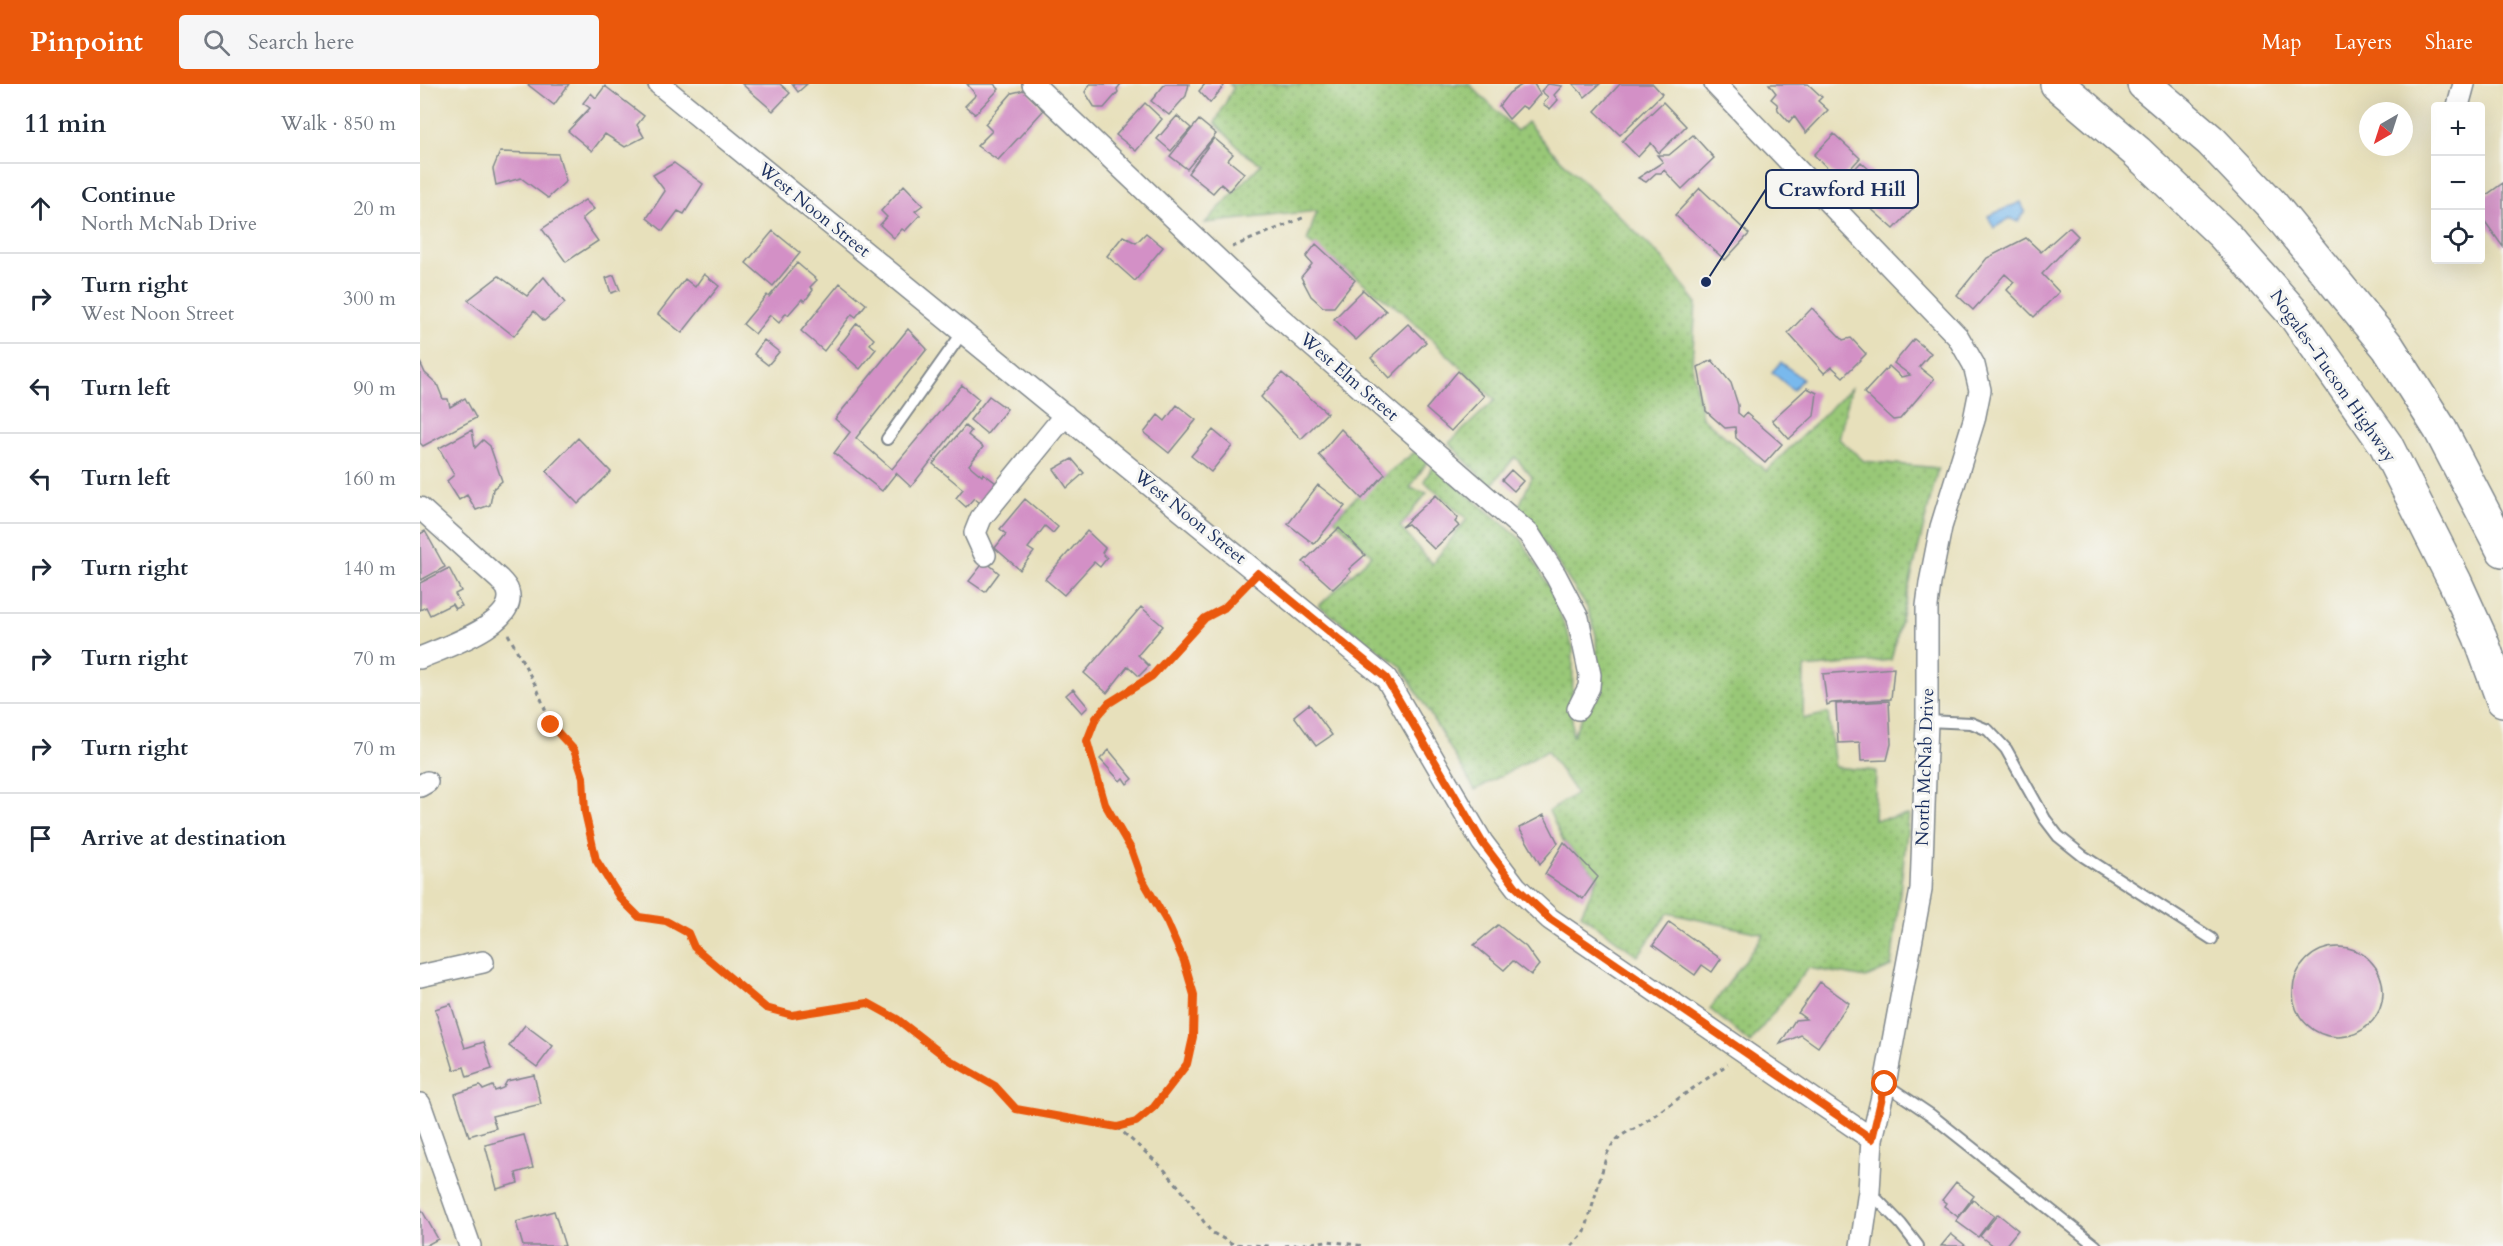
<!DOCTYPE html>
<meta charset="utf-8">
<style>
:root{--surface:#fff;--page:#f6f6f7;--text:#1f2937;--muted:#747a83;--line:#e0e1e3;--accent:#ea580c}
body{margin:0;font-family:Cardo,serif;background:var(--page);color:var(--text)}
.controls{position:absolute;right:18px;top:18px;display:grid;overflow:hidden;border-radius:6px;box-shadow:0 6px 24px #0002}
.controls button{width:54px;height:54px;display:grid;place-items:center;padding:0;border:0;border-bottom:2px solid var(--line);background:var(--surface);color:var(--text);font:30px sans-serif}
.compass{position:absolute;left:1939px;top:18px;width:54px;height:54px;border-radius:50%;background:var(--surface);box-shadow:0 6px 24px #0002;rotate:219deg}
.stop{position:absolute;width:18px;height:18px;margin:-14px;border:4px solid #ea580c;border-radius:50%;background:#fff}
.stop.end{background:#ea580c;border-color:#fff;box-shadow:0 2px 6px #0008}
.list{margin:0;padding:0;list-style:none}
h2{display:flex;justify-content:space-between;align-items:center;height:78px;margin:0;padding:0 24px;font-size:26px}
h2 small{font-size:20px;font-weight:400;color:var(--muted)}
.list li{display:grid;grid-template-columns:39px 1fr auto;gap:18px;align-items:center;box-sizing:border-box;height:90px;padding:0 24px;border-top:2px solid var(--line)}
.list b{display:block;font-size:22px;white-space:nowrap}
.list p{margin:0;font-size:20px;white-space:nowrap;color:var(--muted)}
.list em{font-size:20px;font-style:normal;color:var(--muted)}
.icon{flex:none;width:33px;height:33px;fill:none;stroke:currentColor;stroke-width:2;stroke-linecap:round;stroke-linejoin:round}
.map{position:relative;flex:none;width:2083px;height:1162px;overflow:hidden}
header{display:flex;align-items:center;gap:36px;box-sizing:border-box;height:84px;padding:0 30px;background:var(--accent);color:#fff}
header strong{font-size:28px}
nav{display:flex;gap:33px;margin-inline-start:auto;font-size:21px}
.search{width:420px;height:54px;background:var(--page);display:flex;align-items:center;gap:15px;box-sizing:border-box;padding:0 21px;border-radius:6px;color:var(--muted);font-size:22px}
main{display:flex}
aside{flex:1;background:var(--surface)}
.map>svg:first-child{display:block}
.grass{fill:url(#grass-dots);stroke:#5a7c6a;stroke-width:1.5}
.water{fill:#79b9ed;stroke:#4a74a6;stroke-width:1.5}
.building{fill:#d390c6}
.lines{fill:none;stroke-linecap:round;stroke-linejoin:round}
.lane-casing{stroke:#81888c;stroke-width:14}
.street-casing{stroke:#81888c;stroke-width:24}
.highway-casing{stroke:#81888c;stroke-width:36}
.path{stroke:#81888c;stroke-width:3;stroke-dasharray:4.5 4.5;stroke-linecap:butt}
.lane{stroke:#fff;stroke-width:10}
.street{stroke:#fff;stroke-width:21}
.highway{stroke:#fff;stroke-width:33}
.route{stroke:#ea580c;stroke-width:8}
.labels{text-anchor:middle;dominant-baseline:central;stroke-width:6;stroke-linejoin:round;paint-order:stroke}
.street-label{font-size:18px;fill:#1b2f5e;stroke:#f6f6f2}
.leader{fill:none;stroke:#1b2f5e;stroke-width:2}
.callout-dot{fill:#1b2f5e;stroke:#f6f6f2;stroke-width:2}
.callout{fill:#f6f6f2;stroke:#1b2f5e;stroke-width:2}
.callout-label{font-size:20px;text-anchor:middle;font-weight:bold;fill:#1b2f5e}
</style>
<header>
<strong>Pinpoint</strong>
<div class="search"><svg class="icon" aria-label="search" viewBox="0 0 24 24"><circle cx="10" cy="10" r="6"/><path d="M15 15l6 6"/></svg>Search here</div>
<nav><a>Map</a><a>Layers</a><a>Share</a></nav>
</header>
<main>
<aside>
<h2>11 min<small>Walk · 850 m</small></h2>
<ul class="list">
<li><svg class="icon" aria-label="ahead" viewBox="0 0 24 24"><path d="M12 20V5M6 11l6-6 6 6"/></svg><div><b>Continue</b><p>North McNab Drive</p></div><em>20 m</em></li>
<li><svg class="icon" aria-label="right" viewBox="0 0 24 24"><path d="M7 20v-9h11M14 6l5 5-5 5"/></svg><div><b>Turn right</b><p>West Noon Street</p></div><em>300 m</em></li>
<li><svg class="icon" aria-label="left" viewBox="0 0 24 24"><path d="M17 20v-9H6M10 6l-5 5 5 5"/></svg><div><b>Turn left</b></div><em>90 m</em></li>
<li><svg class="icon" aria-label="left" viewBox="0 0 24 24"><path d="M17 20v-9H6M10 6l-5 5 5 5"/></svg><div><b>Turn left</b></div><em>160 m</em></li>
<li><svg class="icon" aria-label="right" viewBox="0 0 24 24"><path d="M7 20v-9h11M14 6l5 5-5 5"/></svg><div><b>Turn right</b></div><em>140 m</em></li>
<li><svg class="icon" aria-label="right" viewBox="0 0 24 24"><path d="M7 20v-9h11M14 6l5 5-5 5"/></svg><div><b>Turn right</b></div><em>70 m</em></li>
<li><svg class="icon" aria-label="right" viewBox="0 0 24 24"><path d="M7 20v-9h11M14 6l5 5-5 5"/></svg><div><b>Turn right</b></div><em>70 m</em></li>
<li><svg class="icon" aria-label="arrive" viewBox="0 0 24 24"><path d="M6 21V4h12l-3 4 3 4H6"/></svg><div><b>Arrive at destination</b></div></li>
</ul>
</aside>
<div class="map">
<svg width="2083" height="1162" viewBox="0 0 2083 1162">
<defs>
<pattern id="grass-dots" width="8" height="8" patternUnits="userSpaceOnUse" patternTransform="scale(1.5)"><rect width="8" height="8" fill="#99c877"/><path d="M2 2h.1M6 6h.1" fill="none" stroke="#7ca365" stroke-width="1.8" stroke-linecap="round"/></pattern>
</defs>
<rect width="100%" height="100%" fill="#f6f6f2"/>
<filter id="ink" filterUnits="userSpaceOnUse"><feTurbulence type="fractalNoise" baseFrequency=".0167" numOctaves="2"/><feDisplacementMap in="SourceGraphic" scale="12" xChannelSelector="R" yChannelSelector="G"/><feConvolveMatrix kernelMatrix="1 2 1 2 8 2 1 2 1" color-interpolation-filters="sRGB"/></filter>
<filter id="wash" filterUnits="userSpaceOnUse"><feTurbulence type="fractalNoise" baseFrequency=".008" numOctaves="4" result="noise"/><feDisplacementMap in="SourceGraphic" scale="24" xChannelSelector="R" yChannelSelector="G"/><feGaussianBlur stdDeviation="1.35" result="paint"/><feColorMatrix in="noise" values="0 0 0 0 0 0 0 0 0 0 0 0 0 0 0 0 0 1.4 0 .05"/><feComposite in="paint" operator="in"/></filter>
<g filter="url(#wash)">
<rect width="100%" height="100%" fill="#e7e0bb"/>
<path class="grass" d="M 809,0 L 1049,0 L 1097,47 L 1107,38 L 1129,64 L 1243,175 L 1276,218 L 1272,282 L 1282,333 L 1346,387 L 1431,304 L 1419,355 L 1444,377 L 1518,384 L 1471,576 L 1384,584 L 1383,635 L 1408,629 L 1415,683 L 1456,687 L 1454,736 L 1489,731 L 1471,883 L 1446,894 L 1388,884 L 1330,959 L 1290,925 L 1344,850 L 1248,829 L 1218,872 L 1161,830 L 1178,793 L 1144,758 L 1129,727 L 1156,709 L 1127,667 L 1055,706 L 982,583 L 899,522 L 952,471 L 914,435 L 935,414 L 999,365 L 1011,372 L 990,404 L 1007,409 L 980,443 L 1012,480 L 1047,435 L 1004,397 L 1013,382 L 1102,456 L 1130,505 L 1153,563 L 1152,653 L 1178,599 L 1176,551 L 1167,523 L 1099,422 L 1112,393 L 1095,373 L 1070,403 L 1029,359 L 1075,316 L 984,229 L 887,157 L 897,127 L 785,139 L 841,80 L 824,69 L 795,39 L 813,4 Z"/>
<path class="water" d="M 1601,118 L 1605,128 L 1598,138 L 1590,134 L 1574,144 L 1568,132 Z
M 1361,278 L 1382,295 L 1373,306 L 1352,288 Z"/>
<g id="blocks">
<path class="building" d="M 107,0 L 149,0 L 134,21 Z
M 322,0 L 360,0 L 370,9 L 353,27 Z
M 372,0 L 387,0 L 378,8 Z
M 547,0 L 574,0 L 579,5 L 555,30 L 545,22 L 556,11 Z
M 670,0 L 701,0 L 697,5 L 698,8 L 684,24 L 675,24 L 665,8 Z
M 745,0 L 769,0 L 766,12 L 749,31 L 731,17 Z
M 785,0 L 801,0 L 804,2 L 790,19 L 779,7 Z
M 1103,0 L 1114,0 L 1120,10 L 1107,25 L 1102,22 L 1089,35 L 1079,22 L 1089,9 Z
M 1128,0 L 1142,2 L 1134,11 L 1138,16 L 1130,25 L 1123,20 L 1128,13 L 1121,7 Z
M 1153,0 L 1180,0 L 1165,13 Z
M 1200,0 L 1233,0 L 1242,10 L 1200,51 L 1175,27 Z
M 1349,0 L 1388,0 L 1402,13 L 1398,17 L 1408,26 L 1386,49 L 1374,32 L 1369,38 L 1358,26 L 1357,20 L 1351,15 L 1356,9 Z
M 185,2 L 224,32 L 217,41 L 224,53 L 205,63 L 185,50 L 172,67 L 148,47 L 170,24 L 163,19 L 171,9 L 176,14 Z
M 608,5 L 623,27 L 578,76 L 557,62 L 572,47 L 565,40 L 592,9 Z
M 1243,18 L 1266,42 L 1239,69 L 1231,59 L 1218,73 L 1202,57 Z
M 725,19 L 742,35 L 716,67 L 696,51 Z
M 757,32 L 771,44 L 751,67 L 737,55 Z
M 779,36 L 796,50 L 767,85 L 750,72 Z
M 1414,50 L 1440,74 L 1420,96 L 1394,71 Z
M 1273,51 L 1294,74 L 1262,105 L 1244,86 L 1241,89 L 1236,89 L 1226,98 L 1218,94 L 1243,78 L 1237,71 L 1249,71 Z
M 794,54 L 813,70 L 808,76 L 824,89 L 809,107 L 801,100 L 793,109 L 768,89 Z
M 80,68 L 138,70 L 146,97 L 128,114 L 101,94 L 76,101 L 73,85 Z
M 1441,78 L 1493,125 L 1474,145 L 1448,122 L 1452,118 L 1426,95 Z
M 254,79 L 283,100 L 264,130 L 258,127 L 243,147 L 227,134 L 245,107 L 233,91 Z
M 2083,99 L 2083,163 L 2061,132 L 2061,115 Z
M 484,101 L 503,121 L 495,127 L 500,131 L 485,147 L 482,145 L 474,154 L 460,141 L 467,133 L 461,127 Z
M 1280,104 L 1329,150 L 1305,176 L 1255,131 Z
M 165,116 L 174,125 L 162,135 L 178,157 L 146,178 L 122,145 Z
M 1649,143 L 1658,152 L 1622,190 L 1639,208 L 1614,233 L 1587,206 L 1594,198 L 1585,190 L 1553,226 L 1537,211 L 1567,174 L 1606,154 L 1621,168 Z
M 353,147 L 380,169 L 353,202 L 326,179 Z
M 726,149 L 743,163 L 715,197 L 687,172 L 703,152 L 716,159 Z
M 896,160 L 935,196 L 914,223 L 903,223 L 891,212 L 881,193 L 892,180 L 886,173 Z
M 377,179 L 397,196 L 390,203 L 393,206 L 385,217 L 382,215 L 368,231 L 366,229 L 359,239 L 350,231 L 335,250 L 323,240 L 347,211 L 349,213 Z
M 284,190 L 299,202 L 262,249 L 238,230 L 265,195 L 275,203 Z
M 194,191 L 200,206 L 191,209 L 186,194 Z
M 79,192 L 107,212 L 124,193 L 145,219 L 124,237 L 114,227 L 94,252 L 48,216 Z
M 420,199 L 446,220 L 436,233 L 432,230 L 404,267 L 381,247 Z
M 943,206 L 966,227 L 936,256 L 914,235 Z
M 1392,224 L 1423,256 L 1431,254 L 1446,270 L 1423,293 L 1412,283 L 1404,289 L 1368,249 Z
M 437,239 L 454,255 L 450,260 L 456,265 L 440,285 L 417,265 Z
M 988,240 L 1006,258 L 970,294 L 951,274 Z
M 488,245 L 507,265 L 436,354 L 472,385 L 542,301 L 559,315 L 491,403 L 476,389 L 462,407 L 414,369 L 430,348 L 415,335 Z
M 1494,255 L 1511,269 L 1499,283 L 1514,295 L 1480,335 L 1473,336 L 1444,309 L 1469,282 L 1481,293 L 1490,291 L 1474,279 Z
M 344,256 L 359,268 L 348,281 L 334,270 Z
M 1292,276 L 1311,299 L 1318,321 L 1318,329 L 1323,333 L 1326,329 L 1362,360 L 1345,379 L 1316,354 L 1315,343 L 1305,344 L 1286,327 L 1278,283 Z
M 0,278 L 5,289 L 17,300 L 23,315 L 28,315 L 30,323 L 45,314 L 56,334 L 3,362 L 0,359 Z
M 1038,287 L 1064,312 L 1031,347 L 1006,325 Z
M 862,289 L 907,329 L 881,355 L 841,313 Z
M 1387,304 L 1397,309 L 1394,332 L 1369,355 L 1352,336 Z
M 569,312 L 587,325 L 567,350 L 550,336 Z
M 757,321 L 776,336 L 749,369 L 724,349 L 738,331 L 745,337 Z
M 545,342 L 551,347 L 548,351 L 563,363 L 549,381 L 562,392 L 563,389 L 576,399 L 560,419 L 554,414 L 546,423 L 536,414 L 543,405 L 513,380 Z
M 921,345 L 965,390 L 942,415 L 899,371 Z
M 52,346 L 55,364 L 63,356 L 70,362 L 82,397 L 73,405 L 70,421 L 56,426 L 47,411 L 39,416 L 27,397 L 34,391 L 19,364 Z
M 793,346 L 812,362 L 791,388 L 771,372 Z
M 158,354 L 191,388 L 158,420 L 126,387 Z
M 652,375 L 664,389 L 647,404 L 634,385 Z
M 1091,386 L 1103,397 L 1094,407 L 1082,396 Z
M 898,401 L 925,422 L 894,460 L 868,440 Z
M 1016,411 L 1038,434 L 1035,438 L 1039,442 L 1014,465 L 988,440 L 981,443 Z
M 605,415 L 638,443 L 633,449 L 625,442 L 608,464 L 614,468 L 600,486 L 575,464 L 586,450 L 580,445 Z
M 919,444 L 945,471 L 929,485 L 931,488 L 913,505 L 883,478 Z
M 5,447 L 25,483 L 1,496 L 0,450 Z
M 667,447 L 685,464 L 682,469 L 687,474 L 680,483 L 674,478 L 644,511 L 625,495 Z
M 565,477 L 579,489 L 565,508 L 549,497 Z
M 29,484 L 41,507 L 35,510 L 42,522 L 35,525 L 32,520 L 10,531 L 6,523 L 0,526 L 0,499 Z
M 721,523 L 743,542 L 718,571 L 729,582 L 719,592 L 708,582 L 687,609 L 664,589 Z
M 1474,584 L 1471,615 L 1412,619 L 1407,621 L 1403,590 Z
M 653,605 L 668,623 L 662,629 L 646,611 Z
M 1469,617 L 1471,660 L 1467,676 L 1441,677 L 1440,658 L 1418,659 L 1416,620 Z
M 889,620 L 912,651 L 896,662 L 874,632 Z
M 689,666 L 713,695 L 707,700 L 703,694 L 700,697 L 680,675 Z
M 1124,731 L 1138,759 L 1120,780 L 1099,744 Z
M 1144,758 L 1178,793 L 1163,815 L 1125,790 Z
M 1249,838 L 1301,875 L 1292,888 L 1282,881 L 1275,891 L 1233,861 Z
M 1078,841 L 1106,863 L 1119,881 L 1111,891 L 1093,877 L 1084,886 L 1054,861 Z
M1873 908a45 45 0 1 1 90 0a45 45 0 1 1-90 0Z
M 1400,898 L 1429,919 L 1398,963 L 1381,951 L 1360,960 L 1375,936 L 1386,935 L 1378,929 Z
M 31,920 L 45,964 L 64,958 L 72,985 L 47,993 L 44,983 L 34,986 L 15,925 Z
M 105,941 L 133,962 L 117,983 L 89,962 Z
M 114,991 L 121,1020 L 72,1032 L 76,1044 L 49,1052 L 35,1010 L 60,1002 L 63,1006 L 73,1002 L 75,1007 L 83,1004 L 87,997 Z
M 104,1051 L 113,1084 L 96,1089 L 98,1099 L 77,1105 L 65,1061 Z
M 1536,1098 L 1554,1112 L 1538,1133 L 1524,1122 L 1526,1119 L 1522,1116 Z
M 1553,1116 L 1574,1132 L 1558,1153 L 1536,1137 Z
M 0,1123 L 18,1155 L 5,1162 L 0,1162 Z
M 134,1127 L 145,1162 L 103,1162 L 96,1138 Z
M 1578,1130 L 1598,1146 L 1585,1162 L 1573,1162 L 1560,1152 Z
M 1531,1150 L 1546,1162 L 1521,1162 Z"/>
</g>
</g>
<g filter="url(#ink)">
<use href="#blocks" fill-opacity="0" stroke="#81888c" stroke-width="1.5"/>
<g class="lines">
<g class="lane-casing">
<path id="lane" d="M 467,355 L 543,248
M 1507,637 L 1551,639 L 1568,646 L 1586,665 L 1625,735 L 1638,752 L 1663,772 L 1792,855
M 1465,1000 L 1511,1031 L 1676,1162
M 1449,1107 L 1481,1140 L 1498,1162"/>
</g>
<g class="street-casing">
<path id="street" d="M 239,0 L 966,594 L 1062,758 L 1096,803 L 1130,835 L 1452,1055
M 613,0 L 851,226 L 1109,450 L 1136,492 L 1158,534 L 1170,591 L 1169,603 L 1158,625
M 1295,0 L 1538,253 L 1554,281 L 1560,306 L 1554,336 L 1521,443 L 1510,499 L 1507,522 L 1507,637 L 1501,806 L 1465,1000 L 1452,1055 L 1449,1107 L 1441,1162
M 2038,22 L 2044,0
M 0,424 L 79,495 C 82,498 87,503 88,507 C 99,540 22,564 0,574
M 565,471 L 555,449 L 561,434 L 645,331
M 0,702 L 7,698
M 0,892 L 63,878
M 0,1020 L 50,1162"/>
</g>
<g class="highway-casing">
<path id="highway" d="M 1637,0 L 1717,68 L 1803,150 L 1873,229 L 1966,361 L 2035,498 L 2060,553 L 2083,616
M 1724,0 L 1791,57 L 1851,120 L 1968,263 L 2020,345 L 2083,466"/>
</g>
<path class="path" d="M 812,163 L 885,133
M 88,550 L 117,604 L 131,641 L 155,666 L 163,693 L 165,728 L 176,776 L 200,814 L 219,833 L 246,837 L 268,849 L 274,863 L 346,924 L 372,931 L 448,919 L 477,935 L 528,975 L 575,1002 L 596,1025 L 697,1043 L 716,1038 L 734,1023 L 767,980 L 773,953 L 774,911 L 764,877 L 747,838 L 721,793 L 711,765 L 685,719 L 667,657 L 676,634 L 689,619 L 732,592 L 785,533 L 804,524 L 825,503
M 697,1043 L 742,1083 L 760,1104 L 791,1148 L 813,1160 L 851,1162
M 865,1162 L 908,1157 L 944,1162
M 1152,1162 L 1165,1148 L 1187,1070 C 1194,1056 1201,1050 1216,1044 L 1308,980"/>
<use href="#lane" class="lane"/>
<use href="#street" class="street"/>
<use href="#highway" class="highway"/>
</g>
</g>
<g class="lines" filter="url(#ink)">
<path class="route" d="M 131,641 L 154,666 L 163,693 L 165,728 L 176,776 L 200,814 L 219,833 L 246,837 L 268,849 L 274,863 L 346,924 L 372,931 L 448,919 L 477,935 L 528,975 L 575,1002 L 596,1025 L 697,1043 L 716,1038 L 734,1023 L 767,980 L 773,953 L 774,911 L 764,877 L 747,838 L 721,793 L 711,765 L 685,720 L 667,657 L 676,634 L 689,619 L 732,592 L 785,534 L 804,524 L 838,489 L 966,594 L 1062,758 L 1096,803 L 1130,835 L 1452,1055 L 1465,1000"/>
</g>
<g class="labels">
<g class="street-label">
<text transform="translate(394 126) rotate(39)">West Noon Street</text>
<text transform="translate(1913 292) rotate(55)">Nogales–Tucson Highway</text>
<text transform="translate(929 293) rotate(41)">West Elm Street</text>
<text transform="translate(770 433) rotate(39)">West Noon Street</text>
<text transform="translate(1505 683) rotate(-88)">North McNab Drive</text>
</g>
</g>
<path class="leader" d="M1286 198L1346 105"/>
<circle class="callout-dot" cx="1286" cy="198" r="6"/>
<rect class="callout" x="1346" y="86" width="152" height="38" rx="6"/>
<g class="callout-label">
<text x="1422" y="112">Crawford Hill</text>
</g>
</svg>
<div class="controls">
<button>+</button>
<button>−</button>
<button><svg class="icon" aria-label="locate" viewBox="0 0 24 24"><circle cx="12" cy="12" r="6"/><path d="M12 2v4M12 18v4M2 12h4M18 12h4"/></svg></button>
</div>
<svg class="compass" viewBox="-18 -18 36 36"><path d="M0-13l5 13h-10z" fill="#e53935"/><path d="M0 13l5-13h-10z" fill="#747a83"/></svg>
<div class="stop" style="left:1465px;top:1000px"></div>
<div class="stop end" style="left:131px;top:641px"></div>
</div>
</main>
